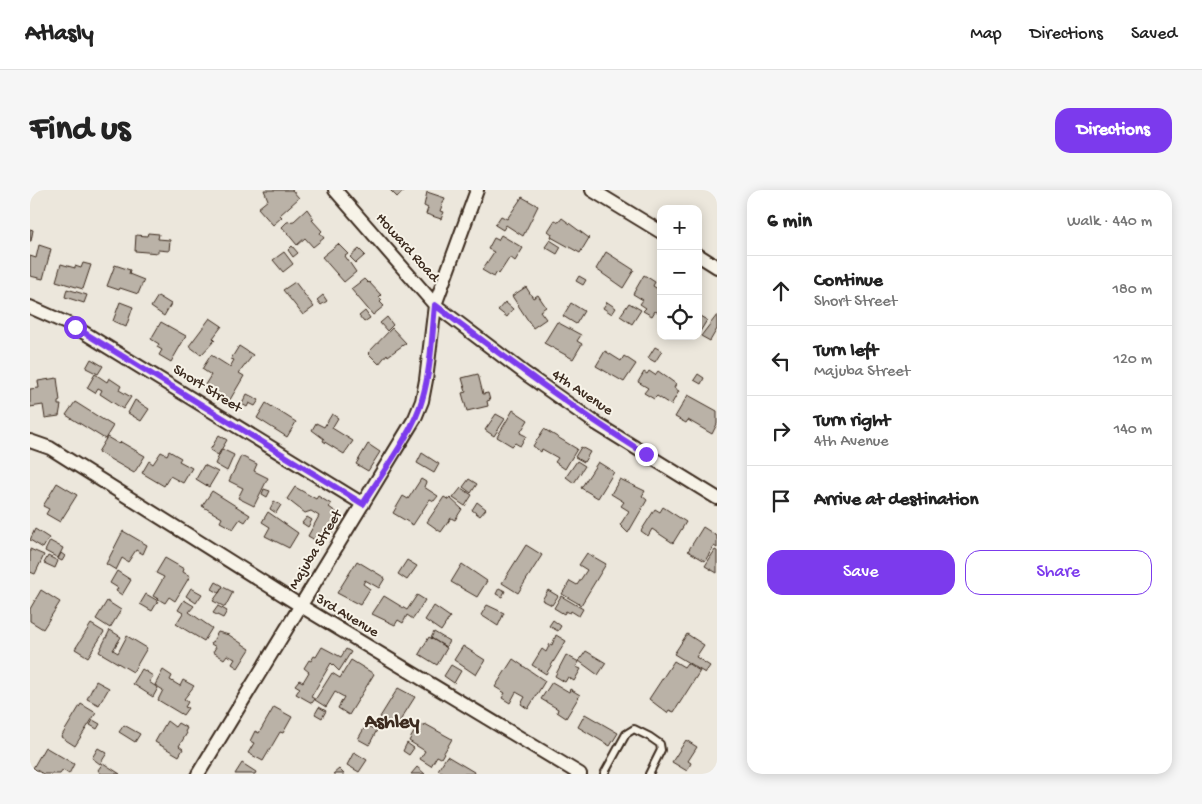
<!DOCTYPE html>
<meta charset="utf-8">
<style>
:root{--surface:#fff;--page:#f6f6f6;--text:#222;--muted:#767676;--line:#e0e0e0;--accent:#7c3aed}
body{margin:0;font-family:"Gochi Hand",sans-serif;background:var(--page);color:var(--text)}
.controls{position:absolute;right:15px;top:15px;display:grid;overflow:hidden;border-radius:10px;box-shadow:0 2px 12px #0003}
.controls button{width:45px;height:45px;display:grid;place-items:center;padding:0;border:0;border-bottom:1px solid var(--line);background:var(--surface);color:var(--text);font:25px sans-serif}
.stop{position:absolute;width:15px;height:15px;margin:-11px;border:4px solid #7c3aed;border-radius:50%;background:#fff}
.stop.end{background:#7c3aed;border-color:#fff;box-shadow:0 1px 5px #0008}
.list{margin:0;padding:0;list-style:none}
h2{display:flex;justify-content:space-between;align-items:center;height:65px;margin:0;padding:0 20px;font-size:21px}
h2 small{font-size:16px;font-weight:400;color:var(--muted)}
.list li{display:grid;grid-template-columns:32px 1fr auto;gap:15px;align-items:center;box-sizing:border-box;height:70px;padding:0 20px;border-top:1px solid var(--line)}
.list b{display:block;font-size:19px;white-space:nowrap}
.list p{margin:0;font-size:16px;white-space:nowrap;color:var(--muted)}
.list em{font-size:16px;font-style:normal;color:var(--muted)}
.actions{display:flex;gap:10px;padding:15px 20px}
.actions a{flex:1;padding:11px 0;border:1px solid var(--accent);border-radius:15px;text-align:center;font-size:18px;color:var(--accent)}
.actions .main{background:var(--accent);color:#fff}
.icon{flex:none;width:28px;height:28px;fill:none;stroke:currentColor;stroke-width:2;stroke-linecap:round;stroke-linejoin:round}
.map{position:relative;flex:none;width:687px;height:584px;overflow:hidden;border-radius:15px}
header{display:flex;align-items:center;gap:30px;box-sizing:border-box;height:70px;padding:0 25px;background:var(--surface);border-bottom:1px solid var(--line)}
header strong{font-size:24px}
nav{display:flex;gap:28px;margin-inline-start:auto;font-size:18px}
.intro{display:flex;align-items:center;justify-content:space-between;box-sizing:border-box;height:120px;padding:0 30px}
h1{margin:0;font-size:35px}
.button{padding:12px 22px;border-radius:15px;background:var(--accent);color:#fff;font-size:18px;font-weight:700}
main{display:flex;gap:30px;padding:0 30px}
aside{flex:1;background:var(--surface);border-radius:15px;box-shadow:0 2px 12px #0003}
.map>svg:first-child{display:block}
.building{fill:#bab2a7;stroke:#3b2a1e}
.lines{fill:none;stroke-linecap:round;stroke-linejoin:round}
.lane-casing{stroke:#3b2a1e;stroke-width:10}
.street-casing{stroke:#3b2a1e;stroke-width:16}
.lane{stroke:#f7f3e8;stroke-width:6}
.street{stroke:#f7f3e8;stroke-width:12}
.route{stroke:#7c3aed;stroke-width:6}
.labels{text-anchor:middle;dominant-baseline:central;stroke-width:4;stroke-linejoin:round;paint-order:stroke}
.street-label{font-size:15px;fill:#3b2a1e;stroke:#f7f3e8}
.district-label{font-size:20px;font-weight:bold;fill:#3b2a1e;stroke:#f7f3e8}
</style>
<header>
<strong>Atlasly</strong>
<nav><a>Map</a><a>Directions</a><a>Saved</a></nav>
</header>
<div class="intro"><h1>Find us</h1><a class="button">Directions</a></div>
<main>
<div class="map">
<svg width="687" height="584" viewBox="0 0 687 584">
<rect width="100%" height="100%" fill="#ece7dc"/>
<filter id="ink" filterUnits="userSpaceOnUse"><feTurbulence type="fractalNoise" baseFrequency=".02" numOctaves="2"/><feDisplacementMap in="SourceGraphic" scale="10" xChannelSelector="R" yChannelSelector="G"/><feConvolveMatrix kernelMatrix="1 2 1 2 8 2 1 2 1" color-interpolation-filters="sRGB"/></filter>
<g filter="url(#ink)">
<path class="building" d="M 234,0 L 262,0 L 269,8 L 250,25 L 252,27 L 243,35 L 228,18 L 238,10 Z
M 360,0 L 375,0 L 367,7 Z
M 397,2 L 415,8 L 410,21 L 414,22 L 411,29 L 396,24 L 398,18 L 394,16 Z
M 492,7 L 508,16 L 493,46 L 476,35 L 473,40 L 465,35 L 471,26 L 477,29 Z
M 277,19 L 284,29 L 282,30 L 292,41 L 290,43 L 294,48 L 283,57 L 275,48 L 267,55 L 252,37 L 257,32 L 264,31 Z
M 532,28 L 559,48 L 550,63 L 521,47 L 522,44 L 518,41 L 525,30 L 529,32 Z
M 0,39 L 3,40 L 1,51 L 0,51 Z
M 118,43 L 129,44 L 128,49 L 140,50 L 139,61 L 128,60 L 128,63 L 105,61 L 106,45 L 117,46 Z
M 471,45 L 493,58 L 485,71 L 480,67 L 469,84 L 467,82 L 464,87 L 452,80 L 464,62 L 458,59 L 464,48 L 468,50 Z
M 520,50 L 531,57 L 527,64 L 515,57 Z
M 308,54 L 318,64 L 315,66 L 326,82 L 314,92 L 292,67 Z
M 9,55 L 21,59 L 13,89 L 0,86 L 0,66 L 6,68 Z
M 262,56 L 268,63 L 263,67 L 258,60 Z
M 329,59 L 335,65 L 326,73 L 320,67 Z
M 254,62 L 263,74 L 253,82 L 243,70 Z
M 576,62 L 604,80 L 593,98 L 566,79 Z
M 53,73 L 61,75 L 53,99 L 26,91 L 31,74 L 45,78 L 45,76 L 51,78 Z
M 85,75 L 100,80 L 99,84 L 114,90 L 108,104 L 90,98 L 89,100 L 77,96 Z
M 614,85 L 625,92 L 623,96 L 631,101 L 631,124 L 625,121 L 622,126 L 613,121 L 616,118 L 610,114 L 613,110 L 603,104 Z
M 549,86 L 556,90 L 553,95 L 546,91 Z
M 334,89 L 338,93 L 339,92 L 351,105 L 349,107 L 352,110 L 350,112 L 354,116 L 343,125 L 321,99 Z
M 265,92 L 284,117 L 273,125 L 253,100 Z
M 496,97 L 503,108 L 508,105 L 516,117 L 510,121 L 516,129 L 503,138 L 482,106 Z
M 37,99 L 57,105 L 54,113 L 35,107 Z
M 293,105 L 297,111 L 291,115 L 287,110 Z
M 128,106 L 141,114 L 134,126 L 121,117 Z
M 90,112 L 103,117 L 96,137 L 83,131 Z
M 475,112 L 483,119 L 477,127 L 468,120 Z
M 577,112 L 586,118 L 582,124 L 573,118 Z
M 541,113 L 554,121 L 546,134 L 533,126 Z
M 599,113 L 611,120 L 602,134 L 590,126 Z
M 335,121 L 340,128 L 334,132 L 329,126 Z
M 668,125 L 677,130 L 668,145 Z
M 687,125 L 687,139 L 680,151 L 671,146 Z
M 357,127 L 363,135 L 357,141 L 350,133 Z
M 180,128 L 192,136 L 183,148 L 185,150 L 171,165 L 159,156 Z
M 131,132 L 156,146 L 141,172 L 129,165 L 132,160 L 127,157 L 129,154 L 121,149 Z
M 527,132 L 551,145 L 547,151 L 552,154 L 543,169 L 514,153 Z
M 362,138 L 376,153 L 358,166 L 357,164 L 349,174 L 338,163 Z
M 209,156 L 223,165 L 209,183 L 214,186 L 198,213 L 173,198 L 181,185 L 172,179 L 181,165 L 200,177 L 204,170 L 201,169 Z
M 625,157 L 632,161 L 625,172 L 618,168 Z
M 575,161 L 591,171 L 594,166 L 606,174 L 594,192 L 566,176 Z
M 61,169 L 73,176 L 68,184 L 56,178 Z
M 619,181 L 625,185 L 628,181 L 646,194 L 644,198 L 649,201 L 641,215 L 627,206 L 624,209 L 614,203 L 618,198 L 608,192 L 614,182 L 617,184 Z
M 65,184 L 77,192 L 79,188 L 91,196 L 89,200 L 101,207 L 93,219 L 70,204 L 72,200 L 68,198 L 65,203 L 57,198 Z
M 448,184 L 453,204 L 458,203 L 460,210 L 457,211 L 458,216 L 437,221 L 432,203 L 436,202 L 432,188 Z
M 668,184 L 674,188 L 671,194 L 664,190 Z
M 27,188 L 30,211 L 28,212 L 28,215 L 31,215 L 29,226 L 15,228 L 13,215 L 0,217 L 0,199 L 9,198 L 8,191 Z
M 217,204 L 229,210 L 225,216 L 219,213 L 217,217 L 212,214 Z
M 658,205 L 687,221 L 687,234 L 682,244 L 658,230 L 656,233 L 645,227 Z
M 105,210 L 119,219 L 111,231 L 98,223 Z
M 45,212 L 83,236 L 75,249 L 36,225 Z
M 236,213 L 266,232 L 257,247 L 227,228 Z
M 483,220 L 498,230 L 490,243 L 496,246 L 490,256 L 485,253 L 482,256 L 467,247 Z
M 302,224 L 308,228 L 302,238 L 323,251 L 314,264 L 293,251 L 294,249 L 282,240 L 286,233 L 294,237 Z
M 466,224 L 475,229 L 464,246 L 455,240 Z
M 514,239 L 547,259 L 535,279 L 525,272 L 528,268 L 512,259 L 511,262 L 503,256 Z
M 189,245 L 197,250 L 188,265 L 180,260 Z
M 77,247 L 89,254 L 91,252 L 115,266 L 104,283 L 68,262 Z
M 338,254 L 350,262 L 338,281 L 326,274 Z
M 551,257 L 560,262 L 554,272 L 545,267 Z
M 192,259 L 204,265 L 197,281 L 185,274 Z
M 139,261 L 151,268 L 149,271 L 162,278 L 153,293 L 140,286 L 134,296 L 112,283 L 119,271 L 123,274 L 131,262 L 137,265 Z
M 392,263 L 409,274 L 404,283 L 387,273 Z
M 211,266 L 227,274 L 224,281 L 238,288 L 224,316 L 208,308 L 213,298 L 199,291 Z
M 547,271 L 555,276 L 544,293 L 536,287 Z
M 568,272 L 584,282 L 568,308 L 551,298 Z
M 174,275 L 188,282 L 179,297 L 166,289 Z
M 391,289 L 396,292 L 394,297 L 408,306 L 404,311 L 400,309 L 383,335 L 363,323 L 373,306 L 378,309 Z
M 439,289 L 447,294 L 441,303 L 433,297 Z
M 590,289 L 615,301 L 612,306 L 617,310 L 598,343 L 590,335 L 599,321 L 591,316 L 594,312 L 581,304 Z
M 27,293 L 47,305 L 30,332 L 16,324 L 19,319 L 13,316 Z
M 265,297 L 286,309 L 288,306 L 301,314 L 299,317 L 309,324 L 306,329 L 309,331 L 302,343 L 299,341 L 292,354 L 278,346 L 289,326 L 281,321 L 275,323 L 257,309 Z
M 431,298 L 442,305 L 435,316 L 423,308 Z
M 234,299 L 240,301 L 237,307 L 232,304 Z
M 182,301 L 220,325 L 215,332 L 210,329 L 203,339 L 190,332 L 192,328 L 172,316 Z
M 414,307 L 419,310 L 420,308 L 432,319 L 425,330 L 421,328 L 411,342 L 397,332 Z
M 244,311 L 251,315 L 246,323 L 240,319 Z
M 447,312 L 456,319 L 450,326 L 442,320 Z
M 633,317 L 656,332 L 643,353 L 622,339 L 618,346 L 611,341 L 625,319 L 630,322 Z
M 238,322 L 268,343 L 259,358 L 235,346 L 240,337 L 232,332 Z
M 277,327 L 282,330 L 278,337 L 272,333 Z
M 673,337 L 687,346 L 687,358 L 684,356 L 675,371 L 658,361 Z
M 5,339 L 19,348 L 13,358 L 0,350 Z
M 93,341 L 117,355 L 113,364 L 106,360 L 98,372 L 92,368 L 86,380 L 76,374 Z
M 20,351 L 33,358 L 28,368 L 15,361 Z
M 496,355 L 512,365 L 488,403 L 472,393 Z
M 0,359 L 14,365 L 5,384 L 0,382 Z
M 685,360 L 687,361 L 687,383 L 675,376 Z
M 31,363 L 35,366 L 32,371 L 28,369 Z
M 557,363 L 576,374 L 551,415 L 532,404 L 540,391 L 547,395 L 557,380 L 549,375 Z
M 18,366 L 28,371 L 25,378 L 14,373 Z
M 135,368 L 154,379 L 153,382 L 160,386 L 145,411 L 139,407 L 135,413 L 123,406 L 134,387 L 126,383 Z
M 377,370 L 387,376 L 377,390 L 368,384 Z
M 327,371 L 355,388 L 349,398 L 335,390 L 333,394 L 340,399 L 330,415 L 307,403 Z
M 432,374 L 457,391 L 447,407 L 421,392 Z
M 87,381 L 101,390 L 92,405 L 86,401 L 88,398 L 80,393 Z
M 186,392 L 193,396 L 189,403 L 182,399 Z
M 193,397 L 203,402 L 195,417 L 183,411 Z
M 161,398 L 172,404 L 166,413 L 156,406 Z
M 469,398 L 475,401 L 472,407 L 466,404 Z
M 11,400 L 30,412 L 13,439 L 0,431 L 0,419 Z
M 518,400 L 528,406 L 522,415 L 512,410 Z
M 116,404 L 128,411 L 122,421 L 110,414 Z
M 387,405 L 395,410 L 383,429 L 377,425 L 373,433 L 368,430 L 365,435 L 342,424 L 354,406 L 377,420 Z
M 531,406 L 553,419 L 549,426 L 541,421 L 540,423 L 536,421 L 534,424 L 524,418 Z
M 154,410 L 164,416 L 159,422 L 182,438 L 174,451 L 146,434 L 153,423 L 148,420 Z
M 77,411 L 91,420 L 80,438 L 66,429 Z
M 457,415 L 474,423 L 468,436 L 451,425 Z
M 188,416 L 197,421 L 193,428 L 183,423 Z
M 404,416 L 420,427 L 411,441 L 395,430 Z
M 523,430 L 531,436 L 528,441 L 519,436 Z
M 61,434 L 74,442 L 58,467 L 45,459 Z
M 80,440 L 91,447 L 83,460 L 88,463 L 97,446 L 117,458 L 103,482 L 69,462 Z
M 188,442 L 199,445 L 220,459 L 208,478 L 202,474 L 205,469 L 197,465 L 194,469 L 183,462 L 186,457 L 181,454 Z
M 404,442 L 419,451 L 416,457 L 401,448 Z
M 657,444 L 674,455 L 666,467 L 680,476 L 675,483 L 644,464 Z
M 526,445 L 536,451 L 516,484 L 502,475 L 512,459 L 516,462 L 520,454 L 522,455 Z
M 399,447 L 417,458 L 407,475 L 389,464 Z
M 433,456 L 455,470 L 446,485 L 424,470 Z
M 292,457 L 311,467 L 316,459 L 321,462 L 309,481 L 301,473 L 281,507 L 285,509 L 282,513 L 266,504 L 270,498 L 265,495 L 269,490 L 273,492 L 279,482 L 274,478 L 279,470 L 281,471 L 284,466 L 286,467 Z
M 556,461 L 576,473 L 568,485 L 549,471 Z
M 536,465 L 549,472 L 546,477 L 551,479 L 544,491 L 538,487 L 535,492 L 525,486 Z
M 483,469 L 515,491 L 498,519 L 491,514 L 495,507 L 486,502 L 480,513 L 472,508 L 475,503 L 465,497 Z
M 321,470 L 344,484 L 319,525 L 308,518 L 314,507 L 305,502 L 296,517 L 285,510 L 302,483 L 310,488 Z
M 644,471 L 654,477 L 657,473 L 670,481 L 644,522 L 639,520 L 637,523 L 619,509 Z
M 421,475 L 431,481 L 424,493 L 414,486 Z
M 112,479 L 123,486 L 119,492 L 128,498 L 123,507 L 103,494 Z
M 133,480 L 142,486 L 140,490 L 150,496 L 153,490 L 164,496 L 154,509 L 158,512 L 155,517 L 158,518 L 153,525 L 128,510 L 133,500 L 125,495 Z
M 66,491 L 79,498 L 69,515 L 57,509 Z
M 522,492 L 539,502 L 540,499 L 550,505 L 536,528 L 527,522 L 528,519 L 511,509 Z
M 368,498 L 385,507 L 366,537 L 350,527 Z
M 51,514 L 66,523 L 45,556 L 31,547 Z
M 244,517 L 262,527 L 253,543 L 250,542 L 233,571 L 218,563 L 224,553 L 220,551 L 225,541 L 229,543 Z
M 289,517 L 296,521 L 292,528 L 285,524 Z
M 555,524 L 588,543 L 580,556 L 548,537 Z
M 63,530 L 70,534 L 67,539 L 60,535 Z
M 137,531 L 145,537 L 148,533 L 157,538 L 155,542 L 157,543 L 149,556 L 153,559 L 149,566 L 125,552 Z
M 389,533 L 394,536 L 395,534 L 422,549 L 411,568 L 407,566 L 401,576 L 390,569 L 395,561 L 379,551 Z
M 94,535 L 110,544 L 105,552 L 89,542 Z
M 336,535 L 347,540 L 339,555 L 328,549 Z
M 656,550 L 667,557 L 658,571 L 661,573 L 657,581 L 642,572 Z
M 377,553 L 384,558 L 379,565 L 373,561 Z
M 15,557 L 44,574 L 39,584 L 33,580 L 30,584 L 13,584 L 3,578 Z
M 68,558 L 77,563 L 70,574 L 62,568 Z
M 324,562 L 337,570 L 329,582 L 317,575 Z
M 417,566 L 444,582 L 443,584 L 416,584 L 408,580 Z
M 73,573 L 90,584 L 71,584 L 68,580 Z
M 212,573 L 226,582 L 225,584 L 205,584 Z
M 387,577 L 395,584 L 381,584 Z
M 309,579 L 314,584 L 303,584 Z"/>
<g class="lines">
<g class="lane-casing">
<path id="lane" d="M 574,584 L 596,544 L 604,539 L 620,547 L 630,554 L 631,560 L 619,584"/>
</g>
<g class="street-casing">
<path id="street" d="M 305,0 L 405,115 L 496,184 L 567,234 L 687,308
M 562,0 L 631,42
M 668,65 L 687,77
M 0,117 L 45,137 L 333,314
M 0,251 L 20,258 L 271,416 L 550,584
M 168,584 L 385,228 L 392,211 L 396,190 L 405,115 L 447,0"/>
</g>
<use href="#lane" class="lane"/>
<use href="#street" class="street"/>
</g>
</g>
<g class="lines" filter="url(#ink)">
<path class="route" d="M 45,137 L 333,314 C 350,286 384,241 392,210 C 401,180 402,146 405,115 C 474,167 543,219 616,264"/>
</g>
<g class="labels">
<g class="street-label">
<text transform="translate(377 58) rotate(48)">Howard Road</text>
<text transform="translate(177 199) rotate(32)">Short Street</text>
<text transform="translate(552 203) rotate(34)">4th Avenue</text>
<text transform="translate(286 360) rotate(-59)">Majuba Street</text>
<text transform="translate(317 426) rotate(31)">3rd Avenue</text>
</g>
<g class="district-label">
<text x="362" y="533">Ashley</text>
</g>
</g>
</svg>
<div class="controls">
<button>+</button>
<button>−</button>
<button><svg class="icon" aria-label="locate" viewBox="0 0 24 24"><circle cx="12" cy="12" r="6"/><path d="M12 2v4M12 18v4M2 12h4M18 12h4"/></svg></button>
</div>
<div class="stop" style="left:45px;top:137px"></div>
<div class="stop end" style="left:616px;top:264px"></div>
</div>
<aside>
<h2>6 min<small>Walk · 440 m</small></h2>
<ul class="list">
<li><svg class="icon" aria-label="ahead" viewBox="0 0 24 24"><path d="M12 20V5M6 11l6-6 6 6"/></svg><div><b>Continue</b><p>Short Street</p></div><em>180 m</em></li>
<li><svg class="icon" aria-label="left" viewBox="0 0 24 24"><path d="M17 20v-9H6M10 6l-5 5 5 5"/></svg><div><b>Turn left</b><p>Majuba Street</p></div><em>120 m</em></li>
<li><svg class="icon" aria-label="right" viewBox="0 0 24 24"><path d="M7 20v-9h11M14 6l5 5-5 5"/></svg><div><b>Turn right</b><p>4th Avenue</p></div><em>140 m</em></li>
<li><svg class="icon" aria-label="arrive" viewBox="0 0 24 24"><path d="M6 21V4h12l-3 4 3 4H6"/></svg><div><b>Arrive at destination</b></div></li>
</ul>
<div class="actions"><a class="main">Save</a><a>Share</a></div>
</aside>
</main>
